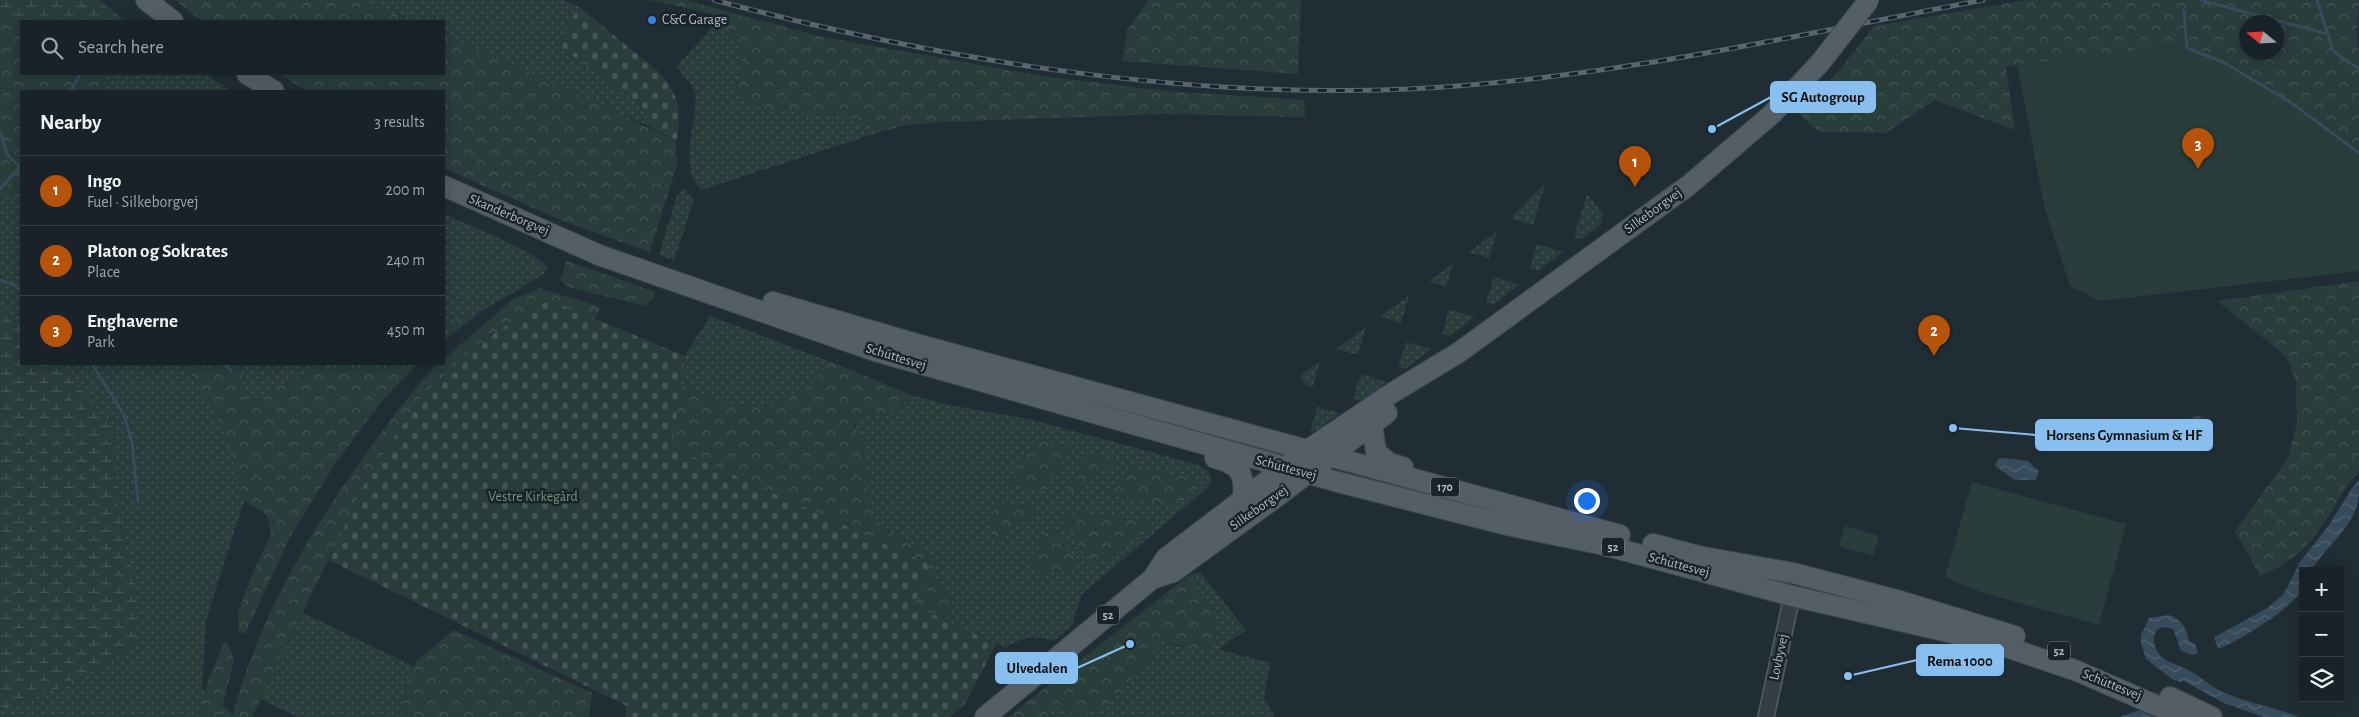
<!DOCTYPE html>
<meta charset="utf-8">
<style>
:root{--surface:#192228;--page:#262f34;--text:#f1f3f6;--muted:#9fa4a8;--line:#373f45;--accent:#b45309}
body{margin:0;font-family:"Alegreya Sans",sans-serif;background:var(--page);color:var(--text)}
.controls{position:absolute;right:15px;bottom:15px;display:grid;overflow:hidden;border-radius:0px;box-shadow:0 2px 12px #0003}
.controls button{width:45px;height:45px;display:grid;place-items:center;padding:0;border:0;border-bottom:1px solid var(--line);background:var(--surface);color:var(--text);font:25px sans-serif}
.compass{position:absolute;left:2239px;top:15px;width:45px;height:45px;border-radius:50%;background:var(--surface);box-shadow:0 2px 12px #0003;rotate:288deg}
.you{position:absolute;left:1586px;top:500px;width:18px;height:18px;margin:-12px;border:4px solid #fff;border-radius:50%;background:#1a73e8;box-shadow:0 0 0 8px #1a73e833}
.badge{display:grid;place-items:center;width:32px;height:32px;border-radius:50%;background:var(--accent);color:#fff;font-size:16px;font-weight:700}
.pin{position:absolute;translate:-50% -41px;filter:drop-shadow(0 1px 2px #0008)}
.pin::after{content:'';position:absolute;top:26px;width:18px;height:15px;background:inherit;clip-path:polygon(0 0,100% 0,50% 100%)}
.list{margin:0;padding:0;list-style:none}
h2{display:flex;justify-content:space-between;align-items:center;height:65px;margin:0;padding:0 20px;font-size:21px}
h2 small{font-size:16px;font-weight:400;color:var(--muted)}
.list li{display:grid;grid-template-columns:32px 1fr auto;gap:15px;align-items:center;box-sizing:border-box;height:70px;padding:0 20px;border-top:1px solid var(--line)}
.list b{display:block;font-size:19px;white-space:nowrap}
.list p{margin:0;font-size:16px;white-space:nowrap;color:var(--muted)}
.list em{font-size:16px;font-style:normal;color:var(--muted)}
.icon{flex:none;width:28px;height:28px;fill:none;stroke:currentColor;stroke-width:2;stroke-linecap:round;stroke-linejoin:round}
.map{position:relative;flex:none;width:2359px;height:717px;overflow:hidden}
.search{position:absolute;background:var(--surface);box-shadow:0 2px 12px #0003;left:20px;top:20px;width:425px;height:55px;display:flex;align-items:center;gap:12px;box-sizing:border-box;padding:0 18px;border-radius:0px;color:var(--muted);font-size:19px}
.panel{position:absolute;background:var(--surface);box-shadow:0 2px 12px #0003;left:20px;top:90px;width:425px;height:275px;border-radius:0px}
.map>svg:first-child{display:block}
.grass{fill:url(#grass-dots)}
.forest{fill:url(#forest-crowns);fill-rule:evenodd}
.wetland{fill:url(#wetland-marsh)}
.cemetery{fill:url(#cemetery-stones)}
.green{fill:#293d3a}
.water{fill:url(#water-waves)}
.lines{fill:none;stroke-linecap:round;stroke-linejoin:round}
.stream{stroke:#364b5b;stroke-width:3}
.minor-casing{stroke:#525c64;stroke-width:18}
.major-casing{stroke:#3e4750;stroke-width:22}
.minor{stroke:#353e46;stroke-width:15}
.major{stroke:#535e66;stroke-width:20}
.rail-casing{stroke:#59656f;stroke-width:5}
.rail{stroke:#1a232b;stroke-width:3;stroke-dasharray:9;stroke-linecap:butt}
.major-bridge-casing{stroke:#3e4750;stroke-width:22;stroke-linecap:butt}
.major-bridge{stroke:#535e66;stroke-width:20}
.shop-dot{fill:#3f7fe0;stroke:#1a232b;stroke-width:2}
.labels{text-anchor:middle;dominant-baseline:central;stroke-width:5;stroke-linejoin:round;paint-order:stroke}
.shield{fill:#1a232b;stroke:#828d95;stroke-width:1}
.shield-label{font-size:12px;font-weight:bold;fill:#afbac3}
.poi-label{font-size:14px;fill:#afbac3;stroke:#1a232b;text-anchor:start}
.street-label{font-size:14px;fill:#afbac3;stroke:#1a232b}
.park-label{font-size:14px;fill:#709673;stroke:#1a232b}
.leader{fill:none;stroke:#88bfef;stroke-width:2}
.callout-dot{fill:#88bfef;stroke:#1a232b;stroke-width:2}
.callout{fill:#88bfef;stroke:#88bfef;stroke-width:2}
.callout-label{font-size:15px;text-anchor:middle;font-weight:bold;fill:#111}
</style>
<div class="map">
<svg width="2359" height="717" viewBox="0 0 2359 717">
<defs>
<pattern id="grass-dots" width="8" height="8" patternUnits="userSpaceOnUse" patternTransform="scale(1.25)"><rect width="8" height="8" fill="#293d3a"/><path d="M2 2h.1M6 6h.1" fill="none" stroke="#465755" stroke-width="1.8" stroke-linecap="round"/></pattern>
<pattern id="forest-crowns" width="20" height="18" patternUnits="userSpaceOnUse" patternTransform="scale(1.25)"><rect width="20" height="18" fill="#293d3a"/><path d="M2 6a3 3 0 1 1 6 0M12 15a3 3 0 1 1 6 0" fill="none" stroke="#465755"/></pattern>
<pattern id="wetland-marsh" width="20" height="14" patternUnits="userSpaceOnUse" patternTransform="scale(1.25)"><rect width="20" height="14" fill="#293d3a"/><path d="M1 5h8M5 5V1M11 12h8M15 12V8" fill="none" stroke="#465755"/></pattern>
<pattern id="cemetery-stones" width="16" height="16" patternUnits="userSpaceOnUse" patternTransform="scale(1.25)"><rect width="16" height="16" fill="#293d3a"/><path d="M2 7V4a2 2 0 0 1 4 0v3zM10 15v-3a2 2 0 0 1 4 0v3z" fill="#465755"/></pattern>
<pattern id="water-waves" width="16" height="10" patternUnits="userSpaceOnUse" patternTransform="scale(1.25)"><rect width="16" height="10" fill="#364b5b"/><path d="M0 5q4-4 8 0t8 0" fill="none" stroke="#516371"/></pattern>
</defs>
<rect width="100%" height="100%" fill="#212d35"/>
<path class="grass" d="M 363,0 L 563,0 L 579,7 L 556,46 L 584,63 L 647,111 L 647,125 L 444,35 L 444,21 L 411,21 Z
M 717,22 L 722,24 L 741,45 L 741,72 L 735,89 L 844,116 L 883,131 L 701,190 C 680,166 693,136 695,108 C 695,103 696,97 695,92 C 692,81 681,76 677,66 Z
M 105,74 L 206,74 L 231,91 L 102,91 Z
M 0,134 L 21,146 L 21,364 L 324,364 L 246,403 L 244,501 L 206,621 L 202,688 L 235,717 L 0,717 Z
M 1544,184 L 1545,184 L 1533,225 L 1513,219 L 1513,215 Z
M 684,189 L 694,199 L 674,260 L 659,255 L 677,195 Z
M 1587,194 L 1603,214 L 1601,224 L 1582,239 L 1574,237 Z
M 444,214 C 465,224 538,251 548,269 L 544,274 L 482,311 L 444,323 Z
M 1497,231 L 1489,258 L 1469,252 Z
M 1537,244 L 1563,252 L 1538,271 L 1530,269 Z
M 1454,263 L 1446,287 L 1429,281 Z
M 1494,277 L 1519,285 L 1494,304 L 1486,302 Z
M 1409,296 L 1401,323 L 1380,316 Z
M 1449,309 L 1475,317 L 1449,336 L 1442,334 Z
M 710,316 L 831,362 L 806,390 L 768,405 L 727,405 L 681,384 L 685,356 Z
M 1366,327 L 1358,355 L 1336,349 Z
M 1406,342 L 1431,349 L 1405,369 L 1398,367 Z
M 1320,361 L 1313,387 L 1305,385 L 1301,375 Z
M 1361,374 L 1387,382 L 1361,401 L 1353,399 Z
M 914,396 L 945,404 L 1033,420 L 1199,465 L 1208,471 L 1212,480 L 1206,489 L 1082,594 L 1072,625 L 1054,641 C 1033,634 1024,637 1005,648 L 946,621 C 956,597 954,594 934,578 L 934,572 L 937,562 L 934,556 L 882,528 L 867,504 L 869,479 L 863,464 L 864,452 L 854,421 L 863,414 C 889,418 895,413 914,396 Z
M 1317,407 L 1340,413 L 1317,430 L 1310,432 Z
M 2198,415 L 2204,418 L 2202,422 L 2138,448 L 2134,440 Z
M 1200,572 L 1246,630 L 1219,649 L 1270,663 L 1264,699 L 1275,717 L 1084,717 L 1108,706 L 1162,641 L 1180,647 L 1217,647 L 1212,608 L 1188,576 Z
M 303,613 L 415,667 L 407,685 L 402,717 L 297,717 L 260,699 Z
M 1059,706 L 1078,717 L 1043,717 Z"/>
<path class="forest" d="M 175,0 L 363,0 L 411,21 L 202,21 Z
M 649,0 L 685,0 L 818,36 L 1042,76 L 1166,91 L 1304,100 L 1305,117 L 1162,114 L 945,122 L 907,125 L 883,131 L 844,116 L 766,110 L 744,102 L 735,89 L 741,72 L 741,45 L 709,13 Z
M 1149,0 L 1301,0 L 1298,74 L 1122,61 L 1127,30 Z
M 2027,0 L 2359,0 C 2359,16 2355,39 2359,53 L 2359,152 L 2217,53 L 2165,47 L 2006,67 L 2015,130 L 1935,100 L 1886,133 L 1819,132 L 1799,114 L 1841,68 L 1874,26 ZM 2246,22 L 2276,22 L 2276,52 L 2246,52 Z
M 0,14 L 21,24 L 21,74 L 104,74 L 102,91 L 21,91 L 21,204 L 0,193 Z
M 444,35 L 612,109 L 676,142 L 677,164 L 650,252 L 563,221 L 444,168 L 444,91 L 307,91 L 279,74 L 444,74 Z
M 567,261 L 655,292 L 652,300 L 644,306 L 568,287 L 560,280 Z
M 2359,281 L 2359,472 C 2344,486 2337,503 2326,520 C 2307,548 2291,563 2260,576 L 2235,531 L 2288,458 L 2297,423 L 2296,382 L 2286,356 L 2217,301 Z
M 539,288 L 601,307 L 570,370 L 491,333 L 459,392 L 349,560 L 332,552 L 252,717 L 232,717 C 259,617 312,526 374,443 C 394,415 414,388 438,364 L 444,364 L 444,359 L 511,301 Z
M 482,311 L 444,341 L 444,323 Z
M 831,362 L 914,396 C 895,413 889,418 863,414 L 854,421 L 854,426 L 864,443 L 863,464 L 869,479 L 867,504 L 882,528 L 934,556 L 937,562 L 934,572 L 934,578 C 954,594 956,597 946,621 L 664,487 L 681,384 L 727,405 L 768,405 L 806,390 Z
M 186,364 L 239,364 L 246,403 L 324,364 L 418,364 L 380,403 L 334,466 L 291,535 L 245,634 L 239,632 L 238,613 L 251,577 L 271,534 L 266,514 L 244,501 L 223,428 Z
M 1035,439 L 1070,447 L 1047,490 L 1012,486 L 1011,481 Z
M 1087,454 L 1117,461 L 1075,492 L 1067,492 Z
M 1137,465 L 1198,480 L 1200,486 L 1180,504 L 1105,495 Z
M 999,502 L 1037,508 L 1030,518 L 996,540 L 990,519 Z
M 1073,511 L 1153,521 L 1153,525 L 1109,560 L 1091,563 L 1061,520 Z
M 1053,528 L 1081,566 L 1043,574 L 1031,564 L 1047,530 Z
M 1188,576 L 1212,608 L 1217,647 L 1204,651 L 1162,641 L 1108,706 L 1084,717 L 1078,717 L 1059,706 L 1043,717 L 1008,717 Z
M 453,630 L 592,693 L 589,717 L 402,717 L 407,685 L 416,662 Z
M 224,642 L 227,642 L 234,660 L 220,717 L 200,717 L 207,683 Z"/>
<path class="wetland" d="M 0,0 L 99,0 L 123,19 L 121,21 L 21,21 L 21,24 L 0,14 Z
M 0,300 L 21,324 L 21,364 L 57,364 L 113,426 L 118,508 L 137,591 L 137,645 C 95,672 48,697 0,709 Z"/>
<path class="cemetery" d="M 579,7 L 659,72 C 679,94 683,113 676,142 L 647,125 L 647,111 L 584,63 L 556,46 Z
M 547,299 L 685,356 L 672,447 L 929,564 L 914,606 L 996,644 L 965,704 L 949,717 L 625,717 L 627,706 L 329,560 L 367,479 L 422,396 L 475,346 Z"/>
<path class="green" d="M 2164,47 L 2217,53 L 2359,152 L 2359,271 L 2100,301 L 2070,286 L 2045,209 L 2017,65 Z
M 1972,482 L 2126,524 L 2099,625 L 1983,593 L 1945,577 Z
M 1845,526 L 1879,536 L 1873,556 L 1839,546 Z"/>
<path class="water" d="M 2004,458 L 2028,461 L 2039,471 L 2036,480 L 2015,480 L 1995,466 L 1998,459 Z
M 2359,480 C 2359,487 2359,497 2358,503 C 2350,530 2325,548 2311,571 L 2303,571 C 2303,576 2304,582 2303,587 C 2297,606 2237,642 2218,649 L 2214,637 L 2266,609 L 2283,595 L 2300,562 L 2329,525 L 2352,488 Z
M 2169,615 C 2182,619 2186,628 2189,641 L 2195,644 L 2198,653 L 2192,655 L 2181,651 L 2173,629 C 2150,620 2149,647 2163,658 C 2171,664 2182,666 2190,671 C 2202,677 2211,687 2223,692 C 2247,703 2274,707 2299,717 L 2264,717 L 2224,703 L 2184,681 L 2180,682 L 2172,679 L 2146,659 L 2141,643 L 2141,635 L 2149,618 Z
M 2140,710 L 2154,717 L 2120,717 Z"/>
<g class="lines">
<path class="stream" d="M 2200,0 L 2328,34
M 2317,0 L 2333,51 L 2359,69
M 2184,11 L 2187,48 L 2225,63 L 2293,104 L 2359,153
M 71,91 L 80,74
M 0,132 L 8,156 L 20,167
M 15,172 L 21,177
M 0,189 L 21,165
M 0,280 L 16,286 L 21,291
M 92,364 L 124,415 L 132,442 L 138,502
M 224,364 L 231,371"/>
<g class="minor-casing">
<path id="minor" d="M 1766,717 L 1792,596"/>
</g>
<g class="major-casing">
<path id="major" d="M 146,0 L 173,21
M 247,74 L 274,91
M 444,186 L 599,255 L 878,352 L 1338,482 L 1507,525 L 1604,545 L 1792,596 L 1957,634 L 2009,648 L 2077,671 L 2183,717
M 773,302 L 924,346 L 1620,535
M 1372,424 L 1376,452 L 1389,463 L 1403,467
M 1215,458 C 1241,465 1245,474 1243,499
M 1653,544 L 1698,556 L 1793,573 L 1900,601 L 2015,636
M 1152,579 L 1173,572 L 1279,495 L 1387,413
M 2170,697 L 2212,717
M 985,717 L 1152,579 L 1166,558 L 1306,451 L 1392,393 L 1458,353 L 1689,185 L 1772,114 L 1820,63"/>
</g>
<use href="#minor" class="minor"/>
<use href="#major" class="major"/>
<g class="rail-casing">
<path id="rail" d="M 714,0 C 935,59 1180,99 1409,89 C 1602,80 1793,36 1983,0"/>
</g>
<use href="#rail" class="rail"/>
<g class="major-bridge-casing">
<path id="major-bridge" d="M 1820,63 L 1869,0"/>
</g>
<use href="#major-bridge" class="major-bridge"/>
</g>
<circle class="shop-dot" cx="652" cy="20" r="5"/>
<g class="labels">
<g class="shield">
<rect x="1431" y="477.5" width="28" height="19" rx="4"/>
<rect x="1602" y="537.5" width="22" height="19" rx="4"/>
<rect x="1097" y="605.5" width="22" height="19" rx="4"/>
<rect x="2048" y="641.5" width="22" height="19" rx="4"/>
</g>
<g class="shield-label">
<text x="1445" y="487">170</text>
<text x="1613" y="547">52</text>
<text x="1108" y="615">52</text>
<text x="2059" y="651">52</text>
</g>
<g class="poi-label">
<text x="662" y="20">C&amp;C Garage</text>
</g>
<g class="street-label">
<text transform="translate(1653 211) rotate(-36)">Silkeborgvej</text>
<text transform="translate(509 215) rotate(23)">Skanderborgvej</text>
<text transform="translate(896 357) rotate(17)">Schüttesvej</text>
<text transform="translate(1286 468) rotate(15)">Schüttesvej</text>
<text transform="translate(1259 508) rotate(-35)">Silkeborgvej</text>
<text transform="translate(1679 565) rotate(15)">Schüttesvej</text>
<text transform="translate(1779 657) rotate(-78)">Lovbyvej</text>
<text transform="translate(2112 685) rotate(22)">Schüttesvej</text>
</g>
<g class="park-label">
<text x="533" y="497">Vestre Kirkegård</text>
</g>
</g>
<path class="leader" d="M1712 129L1771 97M1953 428L2036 435M1848 676L1917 660M1130 644L1077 668"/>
<g class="callout-dot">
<circle cx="1712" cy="129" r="5"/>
<circle cx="1953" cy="428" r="5"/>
<circle cx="1848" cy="676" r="5"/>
<circle cx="1130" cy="644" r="5"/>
</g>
<g class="callout">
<rect x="1771" y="82" width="104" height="30" rx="5"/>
<rect x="2036" y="420" width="176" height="30" rx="5"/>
<rect x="1917" y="645" width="86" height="30" rx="5"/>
<rect x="996" y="653" width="81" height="30" rx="5"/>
</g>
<g class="callout-label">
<text x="1823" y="102">SG Autogroup</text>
<text x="2124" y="440">Horsens Gymnasium &amp; HF</text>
<text x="1960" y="666">Rema 1000</text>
<text x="1037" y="673">Ulvedalen</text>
</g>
</svg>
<div class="controls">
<button>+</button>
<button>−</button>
<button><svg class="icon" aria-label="layers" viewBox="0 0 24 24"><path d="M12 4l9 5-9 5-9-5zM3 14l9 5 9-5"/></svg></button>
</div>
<svg class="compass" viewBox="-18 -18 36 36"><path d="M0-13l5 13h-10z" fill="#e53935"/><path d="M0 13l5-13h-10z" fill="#9fa4a8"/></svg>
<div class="you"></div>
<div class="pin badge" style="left:1635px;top:187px">1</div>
<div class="pin badge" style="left:1934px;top:356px">2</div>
<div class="pin badge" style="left:2198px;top:169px">3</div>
<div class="search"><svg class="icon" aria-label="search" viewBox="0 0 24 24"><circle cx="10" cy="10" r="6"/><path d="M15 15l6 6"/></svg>Search here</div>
<section class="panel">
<h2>Nearby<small>3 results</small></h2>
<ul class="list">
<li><span class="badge">1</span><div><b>Ingo</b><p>Fuel · Silkeborgvej</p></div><em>200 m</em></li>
<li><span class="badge">2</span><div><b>Platon og Sokrates</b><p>Place</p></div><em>240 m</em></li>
<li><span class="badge">3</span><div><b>Enghaverne</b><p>Park</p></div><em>450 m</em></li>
</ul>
</section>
</div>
